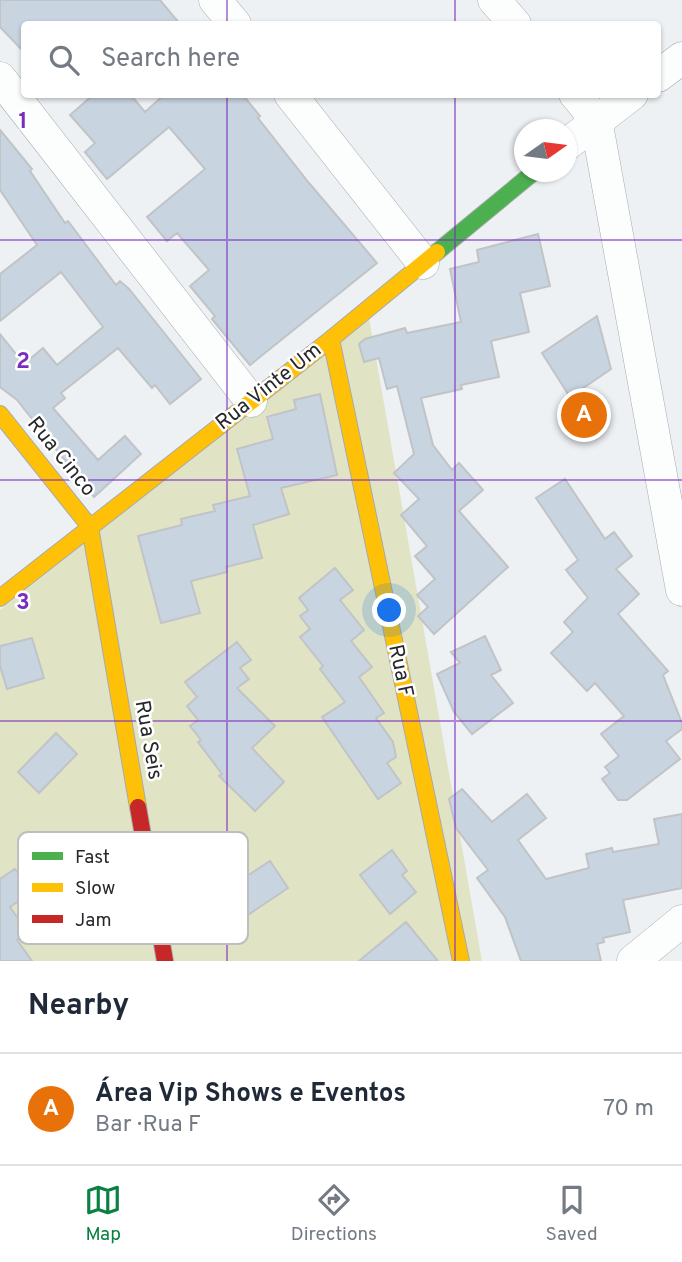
<!DOCTYPE html>
<meta charset="utf-8">
<style>
:root{--surface:#fff;--page:#f6f6f7;--text:#1f2937;--muted:#747a83;--line:#e0e1e3;--accent:#0b8043}
body{margin:0;font-family:Overpass,sans-serif;background:var(--page);color:var(--text)}
.compass{position:absolute;left:514px;top:119px;width:63px;height:63px;border-radius:50%;background:var(--surface);box-shadow:0 2px 5px #0004;rotate:76deg}
.you{position:absolute;left:390px;top:611px;width:24px;height:24px;margin:-18px;border:5px solid #fff;border-radius:50%;background:#1a73e8;box-shadow:0 0 0 10px #1a73e833}
.badge{display:grid;place-items:center;width:46px;height:46px;border-radius:50%;background:var(--accent);color:#fff;font-size:23px;font-weight:700}
.pin{position:absolute;translate:-50% -50%;border:4px solid #fff;box-shadow:0 2px 7px #0006}
.list{margin:0;padding:0;list-style:none}
h2{display:flex;justify-content:space-between;align-items:center;height:91px;margin:0;padding:0 28px;font-size:30px}
h2 small{font-size:23px;font-weight:400;color:var(--muted)}
.list li{display:grid;grid-template-columns:46px 1fr auto;gap:21px;align-items:center;box-sizing:border-box;height:112px;padding:0 28px;border-top:2px solid var(--line)}
.list b{display:block;font-size:26px;white-space:nowrap}
.list p{margin:0;font-size:23px;white-space:nowrap;color:var(--muted)}
.list em{font-size:23px;font-style:normal;color:var(--muted)}
.icon{flex:none;width:38px;height:38px;fill:none;stroke:currentColor;stroke-width:2;stroke-linecap:round;stroke-linejoin:round}
.map{position:relative;flex:none;width:682px;height:961px;overflow:hidden}
.search{position:absolute;background:var(--surface);box-shadow:0 2px 5px #0004;left:21px;right:21px;top:21px;height:77px;display:flex;align-items:center;gap:18px;box-sizing:border-box;padding:0 24px;border-radius:7px;color:var(--muted);font-size:26px}
.sheet{height:203px;background:var(--surface)}
nav{display:flex;justify-content:space-around;align-items:center;box-sizing:border-box;height:98px;border-top:2px solid var(--line);background:var(--surface);font-size:19px;color:var(--muted)}
nav a{display:grid;justify-items:center;gap:4px}
nav .on{color:var(--accent)}
.map>svg:first-child{display:block}
.green{fill:#e0e4c4}
.building{fill:#c8d4e0;stroke:#c1c4c7;stroke-width:2}
.lines{fill:none;stroke-linecap:round;stroke-linejoin:round}
.street-casing{stroke:#a8aaac;stroke-width:33}
.fast-casing{stroke:#a8aaac;stroke-width:18}
.slow-casing{stroke:#a8aaac;stroke-width:18}
.jam-casing{stroke:#a8aaac;stroke-width:18}
.street{stroke:#fcfdfd;stroke-width:32}
.fast{stroke:#4caf50;stroke-width:16}
.slow{stroke:#ffc107;stroke-width:16}
.jam{stroke:#c62828;stroke-width:16}
.grid{fill:none;stroke:#7b2cbf;stroke-width:2;stroke-opacity:0.55}
.labels{text-anchor:middle;dominant-baseline:central;stroke-width:5;stroke-linejoin:round;paint-order:stroke}
.street-label{font-size:21px;fill:#26282b;stroke:#fff}
.key{fill:#fff;stroke:#bebebf;stroke-width:2}
.key-label{font-size:19px;fill:#26282b}
.grid-label{font-size:23px;text-anchor:middle;font-weight:bold;fill:#7b2cbf;stroke:#fff;stroke-width:5;stroke-linejoin:round;paint-order:stroke}
</style>
<div class="map">
<svg width="682" height="961" viewBox="0 0 682 961">
<rect width="100%" height="100%" fill="#eef1f4"/>
<path class="green" d="M 369,318 L 482,961 L 0,961 L 0,610 Z"/>
<path class="building" d="M 0,0 L 160,0 L 180,24 L 24,24 L 24,52 L 0,27 Z
M 94,94 L 130,94 L 145,112 L 165,94 L 242,94 L 260,116 L 258,118 L 309,183 L 377,263 L 250,365 L 212,319 L 215,316 L 190,286 L 209,270 L 177,233 L 167,241 L 147,217 L 205,169 L 169,127 L 107,179 L 85,152 L 95,143 L 70,115 Z
M 0,130 L 32,169 L 30,171 L 65,223 L 68,221 L 116,285 L 120,281 L 129,289 L 201,379 L 170,404 L 155,385 L 152,388 L 118,348 L 61,393 L 65,398 L 53,408 L 98,460 L 125,436 L 141,454 L 94,497 L 17,400 L 0,387 L 0,334 L 24,364 L 43,348 L 57,365 L 103,327 L 61,272 L 0,321 L 0,274 L 37,245 L 0,190 Z
M 538,234 L 550,286 L 520,293 L 529,332 L 491,341 L 499,377 L 461,385 L 462,389 L 421,398 L 433,445 L 452,470 L 459,463 L 483,490 L 459,511 L 508,567 L 434,634 L 418,616 L 428,607 L 417,595 L 435,579 L 415,556 L 427,546 L 401,515 L 419,499 L 394,473 L 414,454 L 397,386 L 387,389 L 379,358 L 364,362 L 359,344 L 365,339 L 405,328 L 407,333 L 461,322 L 450,269 L 479,262 L 477,250 Z
M 597,316 L 611,369 L 570,397 L 542,353 Z
M 320,394 L 337,475 L 281,488 L 289,514 L 253,525 L 262,558 L 226,567 L 227,572 L 191,581 L 200,613 L 161,623 L 138,536 L 182,525 L 181,519 L 215,511 L 213,505 L 250,496 L 237,449 L 273,439 L 267,417 L 296,409 L 294,400 Z
M 565,479 L 605,539 L 614,532 L 632,556 L 616,569 L 639,594 L 618,614 L 668,671 L 663,675 L 682,723 L 682,729 L 666,741 L 680,759 L 627,800 L 618,800 L 602,779 L 610,773 L 605,767 L 619,756 L 601,734 L 624,716 L 595,683 L 587,691 L 551,653 L 573,632 L 564,622 L 588,598 L 566,570 L 578,560 L 536,498 Z
M 335,568 L 353,590 L 340,600 L 364,630 L 351,641 L 372,667 L 359,677 L 384,713 L 376,718 L 393,742 L 396,757 L 387,763 L 401,783 L 378,799 L 322,717 L 345,702 L 320,669 L 323,666 L 300,637 L 310,629 L 300,616 L 308,610 L 299,598 Z
M 485,636 L 501,670 L 491,675 L 513,703 L 472,734 L 454,712 L 437,674 L 460,663 L 451,652 Z
M 32,638 L 44,678 L 7,689 L 0,666 L 0,646 Z
M 237,642 L 251,660 L 240,668 L 249,679 L 237,688 L 275,726 L 252,748 L 284,782 L 255,811 L 219,776 L 222,774 L 198,742 L 201,740 L 190,726 L 198,720 L 187,706 L 197,697 L 185,682 Z
M 56,733 L 77,754 L 39,793 L 18,772 Z
M 462,789 L 492,822 L 527,794 L 546,818 L 518,840 L 546,879 L 589,868 L 586,854 L 612,848 L 613,852 L 659,844 L 654,819 L 682,814 L 682,888 L 623,900 L 630,932 L 603,938 L 604,942 L 597,944 L 601,961 L 521,961 L 505,917 L 477,878 L 488,870 L 456,828 L 449,799 Z
M 392,850 L 407,871 L 402,875 L 416,892 L 390,914 L 360,875 Z
M 270,861 L 288,888 L 239,921 L 221,893 Z
M 15,869 L 31,892 L 10,907 L 28,933 L 17,940 L 32,961 L 0,961 L 0,879 Z
M 406,922 L 438,961 L 359,961 Z"/>
<g class="lines">
<g class="street-casing">
<path id="street" d="M 215,0 L 235,24
M 494,0 L 515,24
M 658,76 L 682,58
M 0,78 L 251,401
M 290,94 L 423,263
M 575,94 L 596,120 L 682,590
M 566,145 L 632,94
M 633,961 L 682,921"/>
</g>
<g class="fast-casing">
<path id="fast" d="M 437,252 L 534,172"/>
</g>
<g class="slow-casing">
<path id="slow" d="M 331,339 L 461,961
M 0,414 L 90,527 L 138,807
M 0,598 L 331,339 L 437,252"/>
</g>
<g class="jam-casing">
<path id="jam" d="M 138,807 L 165,961"/>
</g>
<use href="#street" class="street"/>
<use href="#fast" class="fast"/>
<use href="#slow" class="slow"/>
<use href="#jam" class="jam"/>
</g>
<path class="grid" d="M 227,0 L 227,24M 455,0 L 455,24M 227,94 L 227,961M 455,94 L 455,961M 0,240 L 682,240M 0,480 L 682,480M 0,721 L 682,721"/>
<g class="labels">
<g class="street-label">
<text transform="translate(269 387) rotate(-38)">Rua Vinte Um</text>
<text transform="translate(61 457) rotate(51)">Rua Cinco</text>
<text transform="translate(400 671) rotate(78)">Rua F</text>
<text transform="translate(148 740) rotate(80)">Rua Seis</text>
</g>
</g>
<rect x="18" y="832" width="230" height="112" rx="10" class="key"/>
<rect x="32" y="852" width="31" height="8" fill="#4caf50"/>
<rect x="32" y="883" width="31" height="9" fill="#ffc107"/>
<rect x="32" y="915" width="31" height="8" fill="#c62828"/>
<g class="key-label">
<text x="75" y="863">Fast</text>
<text x="75" y="894">Slow</text>
<text x="75" y="926">Jam</text>
</g>
<g class="grid-label">
<text x="23" y="128">1</text>
<text x="23" y="368">2</text>
<text x="23" y="609">3</text>
</g>
</svg>
<svg class="compass" viewBox="-18 -18 36 36"><path d="M0-13l5 13h-10z" fill="#e53935"/><path d="M0 13l5-13h-10z" fill="#747a83"/></svg>
<div class="you"></div>
<div class="pin badge" style="left:584px;top:415px;background:#e8710a">A</div>
<div class="search"><svg class="icon" aria-label="search" viewBox="0 0 24 24"><circle cx="10" cy="10" r="6"/><path d="M15 15l6 6"/></svg>Search here</div>
</div>
<section class="sheet">
<h2>Nearby<small></small></h2>
<ul class="list">
<li><span class="badge" style="background:#e8710a">A</span><div><b>Área Vip Shows e Eventos</b><p>Bar · Rua F</p></div><em>70 m</em></li>
</ul>
</section>
<nav>
<a class="on"><svg class="icon" aria-label="map" viewBox="0 0 24 24"><path d="M3 6l6-2 6 2 6-2v14l-6 2-6-2-6 2zM9 4v14M15 6v14"/></svg>Map</a>
<a><svg class="icon" aria-label="directions" viewBox="0 0 24 24"><path d="M12 3l9 9-9 9-9-9zM9 14v-3h6M13 9l2 2-2 2"/></svg>Directions</a>
<a><svg class="icon" aria-label="saved" viewBox="0 0 24 24"><path d="M7 4h10v16l-5-4-5 4z"/></svg>Saved</a>
</nav>
